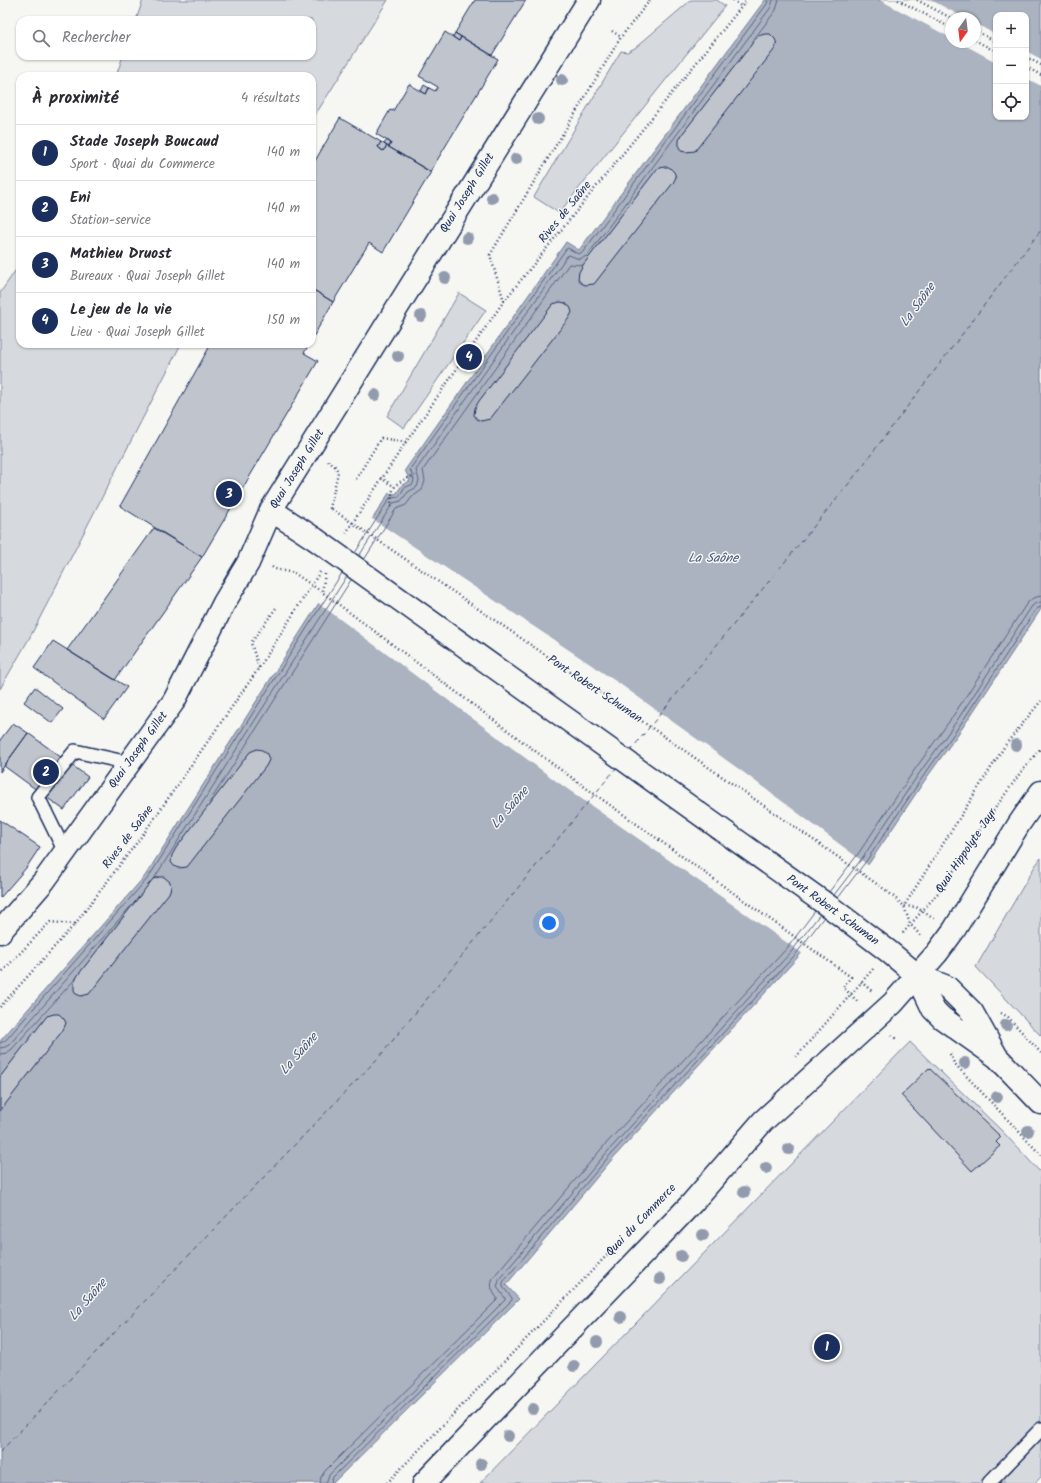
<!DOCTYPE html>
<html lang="fr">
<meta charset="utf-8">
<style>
:root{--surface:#fff;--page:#f2f2f3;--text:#2b2b33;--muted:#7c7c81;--line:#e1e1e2;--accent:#1b2f5e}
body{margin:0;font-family:Kalam,sans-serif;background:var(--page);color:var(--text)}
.controls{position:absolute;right:12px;top:12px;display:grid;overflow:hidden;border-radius:8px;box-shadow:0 1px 3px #0004}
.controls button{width:36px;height:36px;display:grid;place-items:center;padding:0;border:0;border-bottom:1px solid var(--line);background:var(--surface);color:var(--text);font:20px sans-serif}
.compass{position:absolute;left:945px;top:12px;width:36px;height:36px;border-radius:50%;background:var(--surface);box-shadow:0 1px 3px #0004;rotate:194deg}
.you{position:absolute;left:549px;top:923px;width:14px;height:14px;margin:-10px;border:3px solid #fff;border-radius:50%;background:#1a73e8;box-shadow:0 0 0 6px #1a73e833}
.badge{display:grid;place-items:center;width:26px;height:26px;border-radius:50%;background:var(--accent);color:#fff;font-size:13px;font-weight:700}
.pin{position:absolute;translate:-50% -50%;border:2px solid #fff;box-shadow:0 1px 4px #0006}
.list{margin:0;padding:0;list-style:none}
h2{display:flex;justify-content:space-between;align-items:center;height:52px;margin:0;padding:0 16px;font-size:17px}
h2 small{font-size:13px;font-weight:400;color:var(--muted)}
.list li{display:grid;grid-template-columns:26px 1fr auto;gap:12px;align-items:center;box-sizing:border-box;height:56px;padding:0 16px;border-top:1px solid var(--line)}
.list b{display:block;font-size:15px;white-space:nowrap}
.list p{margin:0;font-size:13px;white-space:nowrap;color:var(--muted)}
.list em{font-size:13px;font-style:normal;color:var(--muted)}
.icon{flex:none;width:22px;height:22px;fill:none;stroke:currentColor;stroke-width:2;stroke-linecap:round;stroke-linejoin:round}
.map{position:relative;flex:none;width:1041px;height:1483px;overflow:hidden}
.search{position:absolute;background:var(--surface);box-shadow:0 1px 3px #0004;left:16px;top:16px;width:300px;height:44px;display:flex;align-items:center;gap:10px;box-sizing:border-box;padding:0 14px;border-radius:12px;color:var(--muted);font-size:15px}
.panel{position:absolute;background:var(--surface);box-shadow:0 1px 3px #0004;left:16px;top:72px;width:300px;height:276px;border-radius:12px}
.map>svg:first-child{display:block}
.green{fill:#d6d9dd;stroke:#78849e}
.water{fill:#abb2c0;stroke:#717e99;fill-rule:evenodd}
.pier{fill:#f6f6f2}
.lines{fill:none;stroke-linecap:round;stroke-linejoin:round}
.shore{stroke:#556385;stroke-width:1}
.ferry{stroke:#46567b;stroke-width:1;stroke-dasharray:5 4;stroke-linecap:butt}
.building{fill:#c0c4cd;stroke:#1b2f5e}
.lane-casing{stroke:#1b2f5e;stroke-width:16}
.primary-casing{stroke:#1b2f5e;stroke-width:25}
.path{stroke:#1b2f5e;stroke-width:2.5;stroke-dasharray:1 3;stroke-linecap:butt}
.lane{stroke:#f6f6f2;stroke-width:13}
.primary{stroke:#f6f6f2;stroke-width:22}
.primary-bridge-casing{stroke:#1b2f5e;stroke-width:25;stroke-linecap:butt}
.path-bridge{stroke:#1b2f5e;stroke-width:2.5;stroke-dasharray:1 3;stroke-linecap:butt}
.primary-bridge{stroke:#f6f6f2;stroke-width:22}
.tree{fill:#929bae}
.labels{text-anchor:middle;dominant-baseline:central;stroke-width:3;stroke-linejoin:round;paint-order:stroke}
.street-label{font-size:12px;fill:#1b2f5e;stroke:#f6f6f2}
.water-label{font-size:13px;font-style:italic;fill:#46567b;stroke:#f6f6f2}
</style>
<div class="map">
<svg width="1041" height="1483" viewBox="0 0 1041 1483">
<rect width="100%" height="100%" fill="#f6f6f2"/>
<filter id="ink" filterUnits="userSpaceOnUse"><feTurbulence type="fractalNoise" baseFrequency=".025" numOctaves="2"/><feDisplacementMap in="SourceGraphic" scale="8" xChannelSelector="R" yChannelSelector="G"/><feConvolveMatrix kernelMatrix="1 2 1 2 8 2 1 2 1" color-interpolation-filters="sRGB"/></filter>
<g filter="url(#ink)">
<path class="green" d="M 143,0 L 388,0 L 312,120 L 312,76 L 116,76 L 123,56 L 312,56 L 312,20 L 136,20 Z
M 691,0 L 717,0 L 725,6 L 559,213 L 534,197 L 621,51 L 627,52 L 635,48 Z
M 20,264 L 20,344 L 181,344 L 30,637 L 0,689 L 0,293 Z
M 459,293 L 486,310 L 404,428 L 387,416 Z
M 1041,858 L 1041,1036 L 976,967 L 1035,866 Z
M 910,1042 L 1003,1132 L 1041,1173 L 1041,1477 L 1035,1483 L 480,1483 Z"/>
<path class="water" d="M 765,0 L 1041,0 L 1041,609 L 963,727 L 925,780 L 870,862 L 799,956 L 614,1157 L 506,1285 L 519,1299 L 333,1483 L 0,1483 L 0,1041 L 145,876 L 389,493 L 396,494 L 402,485 L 410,481 L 405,470 L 566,242 L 579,250 ZM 996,15 L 1026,15 L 1026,117 L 996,117 ZM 951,18 L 975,18 L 975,42 L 951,42 Z"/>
<path class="pier" d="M 880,0 L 931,0 L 965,18 L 951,18 L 951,38 Z
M 975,23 L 996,35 L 996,62 L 959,42 L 975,42 Z
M 1026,51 L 1041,59 L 1041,86 L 1026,78 Z
M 371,518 L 620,684 L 743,772 L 869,866 L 803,954 L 556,781 L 317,602 Z"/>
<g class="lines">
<path class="shore" d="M 754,39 L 776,10 L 779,0
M 355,553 L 390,498 L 399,497 L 404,488 L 413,484 L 414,480 L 410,469 L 566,249 L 568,248 L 578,254 L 583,252 L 767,4 L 768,0
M 359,556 L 393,503 L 401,501 L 408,492 L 417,487 L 419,480 L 416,470 L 567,256 L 569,255 L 579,259 L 587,256 L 771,7 L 773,0
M 364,560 L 396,509 L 406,505 L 412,497 L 422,490 L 425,481 L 423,470 L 569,264 L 582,265
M 209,803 L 351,580
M 155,877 L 347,576
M 829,892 L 858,854 L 913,772 L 951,719 L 1027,603 L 1033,598 L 1041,596
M 834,895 L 863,857 L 918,775 L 956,722 L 1032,606 L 1036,603 L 1041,602
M 838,898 L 867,860 L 922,778 L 960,725 L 1036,609 L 1041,607
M 0,1043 L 5,1041 L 148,878 L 342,573
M 0,1048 L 5,1047 L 9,1045 L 130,907
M 0,1054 L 7,1053 L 12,1049 L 76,978
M 320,1483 L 321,1477 L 325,1471 L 497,1300 L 497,1298 C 491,1290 489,1283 495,1275 L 603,1147 L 788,947 L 815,911
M 326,1483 L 329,1475 L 505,1300 L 505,1298 L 497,1287 L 500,1278 L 608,1151 L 792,951 L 820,914
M 331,1483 L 332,1478 L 512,1300 L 512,1298 L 503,1287 L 503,1282 L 611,1154 L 796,954 L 824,917"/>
<path class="ferry" d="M 630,751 L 851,481 L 1041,230
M 0,1452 L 380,1056 L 617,767"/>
</g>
<path class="building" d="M 475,0 L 526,0 L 492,55 L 455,33 Z
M 445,32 L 459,41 L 461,37 L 498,59 L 430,172 L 389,147 L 391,143 L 376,134 L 390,110 L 393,111 L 409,84 L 426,94 L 429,88 L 435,91 L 438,87 L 419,76 Z
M 455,33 L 461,37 L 459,41 L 453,37 Z
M 765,34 L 770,34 L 775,39 L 777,44 L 774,50 L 695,151 L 686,152 L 681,151 L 679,147 L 679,140 L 683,133 L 758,36 Z
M 424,85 L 429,88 L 426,94 L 421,91 Z
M 340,118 L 381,142 L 378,147 L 383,151 L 387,146 L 431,172 L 383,252 L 369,243 L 333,302 L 312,289 L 312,166 Z
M 387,140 L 391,143 L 389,147 L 384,144 Z
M 381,142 L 387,146 L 383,151 L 378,147 Z
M 664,167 L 669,167 L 674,172 L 676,177 L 673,183 L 594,284 L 585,285 L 581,283 L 578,279 L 579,272 L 583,265 L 657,169 Z
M 312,289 L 333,302 L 312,339 Z
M 560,302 L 565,303 L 570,307 L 572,312 L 569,318 L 490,419 L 481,421 L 477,419 L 474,415 L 475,408 L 479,401 L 553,304 Z
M 211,344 L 309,344 L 304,353 L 318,361 L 202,557 L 120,506 Z
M 154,528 L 202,557 L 115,680 L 67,650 Z
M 53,641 L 127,687 L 104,719 L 34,668 Z
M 35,687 L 63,709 L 52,723 L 24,702 Z
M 13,723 L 28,733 L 0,772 L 0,740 Z
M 28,733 L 88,777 L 64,810 L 4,766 Z
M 257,749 L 262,750 L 267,754 L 269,760 L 266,766 L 187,867 L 178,868 L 174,866 L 171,862 L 172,855 L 176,848 L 250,752 Z
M 0,820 L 40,847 L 26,868 L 0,898 Z
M 159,877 L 164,877 L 170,882 L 171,887 L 169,893 L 89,994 L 81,996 L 76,994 L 74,990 L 74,983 L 78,975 L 153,879 Z
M 54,1014 L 59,1014 L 64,1019 L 66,1023 L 63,1030 L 0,1111 L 0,1077 L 47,1016 Z
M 929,1068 L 1001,1137 L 996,1142 L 1000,1146 L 972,1171 L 901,1095 Z"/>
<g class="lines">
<g class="lane-casing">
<path id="lane" d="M 65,852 L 38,797 L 75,751 L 129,763
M 989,1483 L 1041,1429"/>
</g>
<g class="primary-casing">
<path id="primary" d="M 271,510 L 315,539
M 834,910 L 888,951 L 917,975 L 947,987 L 972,1012 L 997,1057
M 0,932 L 44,881 L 174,701 L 224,603 L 248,563 L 271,510 L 589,0
M 917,975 L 933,1009 L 942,1018 L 997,1057 L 1041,1103
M 424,1483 L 692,1203 L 763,1121 L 893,1003 L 937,953 L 954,930 L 1019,824 L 1041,792"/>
</g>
<path class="path" d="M 733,0 L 742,7
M 898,0 L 951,28
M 917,0 L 951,18
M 975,30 L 996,42
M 612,31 L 621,37
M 975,40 L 996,52
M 1026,57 L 1041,65
M 1026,67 L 1041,75
M 504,301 L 490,255 L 621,37 L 650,0
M 328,461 L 336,467 L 338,472 L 330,508 L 332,509
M 381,478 L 395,487
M 356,479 L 381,438 L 406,442
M 391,507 C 391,485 395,483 415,475
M 346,533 L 406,442 L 504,301 L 747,0
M 272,567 L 275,569 L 294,573
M 325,574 L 322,592 L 554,765 L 851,977 L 843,987 L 858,1002
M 259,668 L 251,643 L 276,608
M 887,891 L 904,906 L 910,924 L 921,936
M 934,919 L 916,907 L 904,906 L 1006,744 L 1041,701
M 903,933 L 944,886 L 981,828 L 1021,772 L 1041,748
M 0,974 L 50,922 L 75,924
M 861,982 L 872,991
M 0,1007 L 75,924 L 144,833 L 259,668 L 320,572
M 1001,1013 L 1008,1017 L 1041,1053
M 892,1035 L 897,1040
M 950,1054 L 954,1063 L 1041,1155
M 796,1057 L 873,969
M 387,1483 L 613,1249"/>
<use href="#lane" class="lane"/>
<use href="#primary" class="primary"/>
<g class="primary-bridge-casing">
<path id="primary-bridge" d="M 315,539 L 834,910"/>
</g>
<path class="path-bridge" d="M 332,509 L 610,699 L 887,891
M 294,573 L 322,592"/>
<use href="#primary-bridge" class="primary-bridge"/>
</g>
<g class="tree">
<circle cx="562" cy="80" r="6"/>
<circle cx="538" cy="119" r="6"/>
<circle cx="516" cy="159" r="6"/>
<circle cx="492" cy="198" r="6"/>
<circle cx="467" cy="238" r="6"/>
<circle cx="445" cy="278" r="6"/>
<circle cx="421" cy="316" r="6"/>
<circle cx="398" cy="356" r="6"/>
<circle cx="375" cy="395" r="6"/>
<circle cx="1016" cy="745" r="6"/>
<circle cx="1006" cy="1025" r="6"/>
<circle cx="965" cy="1063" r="6"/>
<circle cx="997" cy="1097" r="6"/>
<circle cx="1028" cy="1131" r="6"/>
<circle cx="789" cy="1149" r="6"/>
<circle cx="766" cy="1168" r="6"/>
<circle cx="744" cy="1192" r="6"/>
<circle cx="703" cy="1235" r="6"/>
<circle cx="681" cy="1256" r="6"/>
<circle cx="660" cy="1279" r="6"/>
<circle cx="621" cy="1317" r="6"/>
<circle cx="597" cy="1342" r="6"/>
<circle cx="574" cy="1366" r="6"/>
<circle cx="533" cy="1409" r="6"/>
<circle cx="508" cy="1436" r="6"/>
<circle cx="481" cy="1464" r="6"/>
</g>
</g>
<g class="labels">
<g class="street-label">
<text transform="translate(467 193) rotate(-58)">Quai Joseph Gillet</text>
<text transform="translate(565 212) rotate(-51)">Rives de Saône</text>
<text transform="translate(297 469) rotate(-58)">Quai Joseph Gillet</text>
<text transform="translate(595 689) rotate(34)">Pont Robert Schuman</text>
<text transform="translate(138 750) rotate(-54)">Quai Joseph Gillet</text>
<text transform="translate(128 837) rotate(-53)">Rives de Saône</text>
<text transform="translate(966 851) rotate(-56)">Quai Hippolyte Jayr</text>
<text transform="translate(833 910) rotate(36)">Pont Robert Schuman</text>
<text transform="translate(641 1220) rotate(-46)">Quai du Commerce</text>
</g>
<g class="water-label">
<text transform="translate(918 305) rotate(-54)">La Saône</text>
<text x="713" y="558">La Saône</text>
<text transform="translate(510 808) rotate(-49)">La Saône</text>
<text transform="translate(299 1054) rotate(-49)">La Saône</text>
<text transform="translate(88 1300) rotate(-49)">La Saône</text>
</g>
</g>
</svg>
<div class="controls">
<button>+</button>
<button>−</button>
<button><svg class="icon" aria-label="locate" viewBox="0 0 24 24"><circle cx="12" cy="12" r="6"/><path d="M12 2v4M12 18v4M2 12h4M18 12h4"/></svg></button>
</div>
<svg class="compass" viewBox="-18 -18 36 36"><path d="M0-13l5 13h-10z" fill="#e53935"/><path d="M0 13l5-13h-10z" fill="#7c7c81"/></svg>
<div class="you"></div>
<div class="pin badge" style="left:827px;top:1347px">1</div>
<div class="pin badge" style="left:46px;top:772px">2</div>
<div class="pin badge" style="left:229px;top:494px">3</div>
<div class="pin badge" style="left:469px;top:357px">4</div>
<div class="search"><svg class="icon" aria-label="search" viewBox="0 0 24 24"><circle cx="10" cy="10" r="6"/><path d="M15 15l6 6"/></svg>Rechercher</div>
<section class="panel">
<h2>À proximité<small>4 résultats</small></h2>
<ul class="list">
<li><span class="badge">1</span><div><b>Stade Joseph Boucaud</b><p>Sport · Quai du Commerce</p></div><em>140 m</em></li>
<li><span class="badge">2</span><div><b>Eni</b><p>Station-service</p></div><em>140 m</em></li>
<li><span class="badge">3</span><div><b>Mathieu Druost</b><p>Bureaux · Quai Joseph Gillet</p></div><em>140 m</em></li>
<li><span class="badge">4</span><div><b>Le jeu de la vie</b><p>Lieu · Quai Joseph Gillet</p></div><em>150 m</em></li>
</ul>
</section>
</div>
